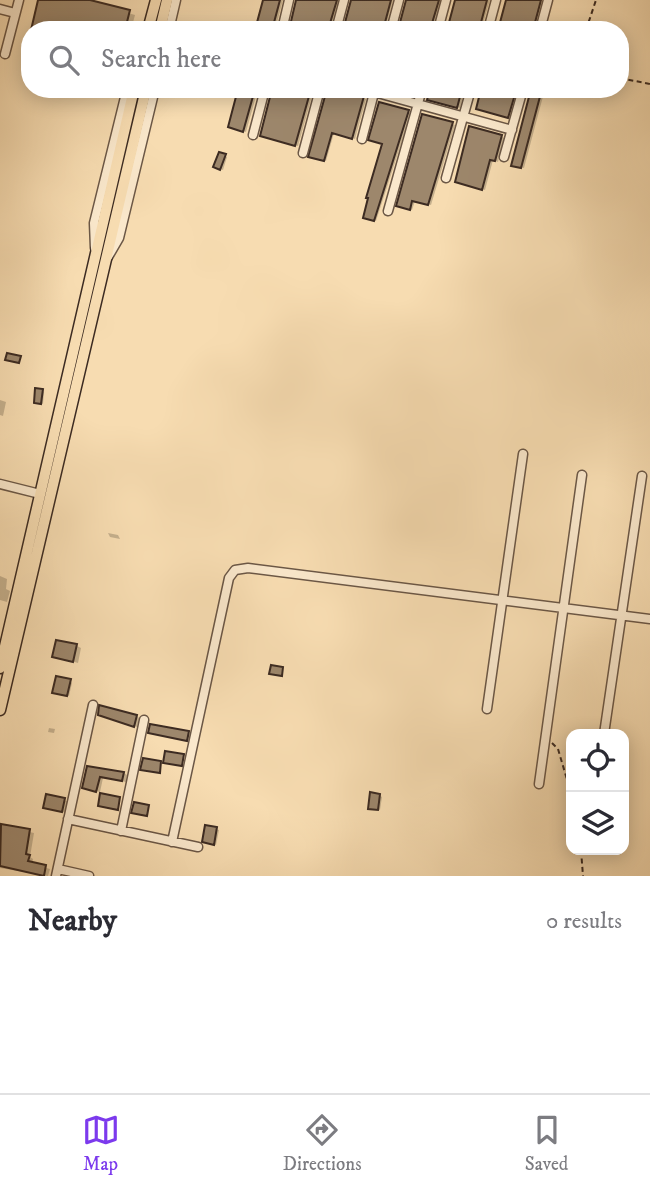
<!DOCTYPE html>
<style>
:root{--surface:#fff;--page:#f2f2f3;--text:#2b2b33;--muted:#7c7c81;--line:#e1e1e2;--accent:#7c3aed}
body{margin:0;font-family:"IM FELL DW Pica",serif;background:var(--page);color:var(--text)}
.controls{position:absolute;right:21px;bottom:21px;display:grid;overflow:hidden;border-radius:14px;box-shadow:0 4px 18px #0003}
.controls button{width:63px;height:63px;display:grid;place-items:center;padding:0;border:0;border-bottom:2px solid var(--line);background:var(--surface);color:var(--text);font:35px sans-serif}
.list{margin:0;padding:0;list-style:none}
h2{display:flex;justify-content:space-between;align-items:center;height:91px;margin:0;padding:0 28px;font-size:30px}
h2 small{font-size:23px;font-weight:400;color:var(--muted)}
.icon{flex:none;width:38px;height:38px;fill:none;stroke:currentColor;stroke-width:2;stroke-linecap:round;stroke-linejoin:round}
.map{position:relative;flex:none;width:650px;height:876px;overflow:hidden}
.search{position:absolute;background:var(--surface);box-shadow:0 4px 18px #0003;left:21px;right:21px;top:21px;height:77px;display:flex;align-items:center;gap:18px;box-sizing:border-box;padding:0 24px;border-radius:28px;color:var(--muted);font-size:26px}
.sheet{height:217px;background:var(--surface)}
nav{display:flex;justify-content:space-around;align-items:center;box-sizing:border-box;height:98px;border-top:2px solid var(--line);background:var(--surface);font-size:19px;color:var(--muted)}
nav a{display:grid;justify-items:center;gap:4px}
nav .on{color:var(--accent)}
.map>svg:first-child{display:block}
.shadow{fill:#0003}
.building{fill:#9d876c;stroke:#3c2b22;stroke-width:2}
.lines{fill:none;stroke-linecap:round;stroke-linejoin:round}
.minor-casing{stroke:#6b5746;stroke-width:11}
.major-casing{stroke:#3c2b22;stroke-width:13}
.path{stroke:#3c2b22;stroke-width:2;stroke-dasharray:5 3.5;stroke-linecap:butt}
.minor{stroke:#fae8cc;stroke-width:8}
.major{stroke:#f7dcb1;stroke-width:10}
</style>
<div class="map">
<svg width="650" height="876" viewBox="0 0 650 876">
<rect width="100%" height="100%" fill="#f7dcb1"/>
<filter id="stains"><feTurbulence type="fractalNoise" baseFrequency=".00286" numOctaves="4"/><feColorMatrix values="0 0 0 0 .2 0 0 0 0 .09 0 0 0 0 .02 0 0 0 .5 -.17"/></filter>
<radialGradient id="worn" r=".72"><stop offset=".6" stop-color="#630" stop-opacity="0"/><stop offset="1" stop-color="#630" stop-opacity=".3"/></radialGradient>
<path class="shadow" d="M 40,0 L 84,0 L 135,15 L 131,30 L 32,30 Z
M 266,0 L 283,0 L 275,30 L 257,30 Z
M 298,0 L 339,0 L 330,30 L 290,30 Z
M 353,0 L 393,0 L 385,30 L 345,30 Z
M 408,0 L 442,0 L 433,30 L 400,30 Z
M 456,0 L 490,0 L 481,30 L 448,30 Z
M 508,0 L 540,0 L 543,3 L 536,30 L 500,30 Z
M 240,89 L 258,89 L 246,132 L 232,128 Z
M 274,89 L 314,89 L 298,146 L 264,136 Z
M 331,89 L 366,99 L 355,139 L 334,133 L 326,161 L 313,157 Z
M 391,89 L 417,89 L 415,96 Z
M 432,89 L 465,89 L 460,108 L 432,101 Z
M 483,89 L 519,89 L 511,118 L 480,110 Z
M 533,89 L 545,89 L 524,168 L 515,166 Z
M 408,111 L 411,113 L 376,221 L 367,218 Z
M 452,124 L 455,125 L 431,205 L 415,201 L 412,210 L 401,207 Z
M 501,136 L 504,138 L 498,162 L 493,160 L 485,190 L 461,183 Z
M 225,156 L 227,157 L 223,170 L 217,168 Z
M 42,390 L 44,392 L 43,404 L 36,402 Z
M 0,400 L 6,402 L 3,416 L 0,415 Z
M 108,533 L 118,535 L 120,539 L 110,537 Z
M 0,576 L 7,579 L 6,589 L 10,591 L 7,602 L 0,600 Z
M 77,646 L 81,648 L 78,663 L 54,656 Z
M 70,681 L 72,683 L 69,696 L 56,693 Z
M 101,708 L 137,716 L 139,718 L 137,727 L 102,716 Z
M 49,728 L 55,729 L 54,733 L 48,732 Z
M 150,732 L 189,733 L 193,735 L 191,742 Z
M 89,768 L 124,773 L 127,775 L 126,782 L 103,778 L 100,792 L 88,789 Z
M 379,795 L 382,797 L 380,810 L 372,809 Z
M 64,800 L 69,802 L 66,813 L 45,807 Z
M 2,826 L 34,833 L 30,857 L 33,859 L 32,864 L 50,869 L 48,876 L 0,868 Z
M 216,829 L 219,830 L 216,845 L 207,843 Z"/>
<path class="building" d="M 38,0 L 90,0 L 130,10 L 125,30 L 31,30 Z
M 263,0 L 280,0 L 272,30 L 255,30 Z
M 296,0 L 337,0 L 328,30 L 289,30 Z
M 351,0 L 391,0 L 383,30 L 343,30 Z
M 406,0 L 439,0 L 430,30 L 398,30 Z
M 455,0 L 487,0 L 479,30 L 447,30 Z
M 506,0 L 541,0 L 533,30 L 498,30 Z
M 28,41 L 30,41 L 30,62 L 23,60 Z
M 238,89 L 255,89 L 243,132 L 228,127 Z
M 272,89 L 311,89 L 295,146 L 260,136 Z
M 327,89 L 338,89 L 364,96 L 352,139 L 332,133 L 324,161 L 308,157 Z
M 430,89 L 462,89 L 457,108 L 427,100 Z
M 481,89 L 516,91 L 508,118 L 476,109 Z
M 531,89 L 542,89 L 521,168 L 511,166 Z
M 379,102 L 409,110 L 374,221 L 363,218 L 368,198 L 366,198 L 382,144 L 368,140 Z
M 422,114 L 453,122 L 428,205 L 412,201 L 410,210 L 396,206 Z
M 469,126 L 502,135 L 495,161 L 490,160 L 482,190 L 455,182 Z
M 219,152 L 226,154 L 220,170 L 213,167 Z
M 7,353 L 21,356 L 19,363 L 5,360 Z
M 35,388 L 43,389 L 41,404 L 34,403 Z
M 56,640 L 77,644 L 73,662 L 52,657 Z
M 271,665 L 283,667 L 282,676 L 269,674 Z
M 56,676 L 71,679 L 67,696 L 52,693 Z
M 99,705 L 137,715 L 134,727 L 98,715 Z
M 150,724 L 189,731 L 187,741 L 148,733 Z
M 165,751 L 184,754 L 182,766 L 163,763 Z
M 143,758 L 161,761 L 160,773 L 140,770 Z
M 87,766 L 124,772 L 122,781 L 100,777 L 96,792 L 82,788 Z
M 370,792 L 380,794 L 378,810 L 368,809 Z
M 100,793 L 120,797 L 118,810 L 98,806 Z
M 46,794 L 65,798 L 62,812 L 43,808 Z
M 134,802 L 149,805 L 147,816 L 131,813 Z
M 1,824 L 30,829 L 26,854 L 30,855 L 28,861 L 46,865 L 44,876 L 0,866 Z
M 205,825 L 217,827 L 214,845 L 202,842 Z"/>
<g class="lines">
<g class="minor-casing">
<path id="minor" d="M 0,9 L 15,13
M 169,30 L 176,0
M 282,30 L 289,0
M 336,30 L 344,0
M 391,30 L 399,0
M 438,30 L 446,0
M 488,30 L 496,0
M 540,30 L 548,0
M 5,54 L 19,0
M 363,89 L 512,130
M 253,135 L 265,89
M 362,139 L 375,89
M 303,153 L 320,89
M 504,157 L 523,89
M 446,178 L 471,89
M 388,211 L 422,89
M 95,248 L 94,223 L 127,89
M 108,257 L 119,238 L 155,89
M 0,484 L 40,494
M 487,709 L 523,454
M 604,734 L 642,476
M 539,784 L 582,475
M 68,819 L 198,847
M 121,831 L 144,720
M 172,842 L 229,578 L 235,570 L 248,568 L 650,619
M 58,869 L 89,876
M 56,876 L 93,705"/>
</g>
<g class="major-casing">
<path id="major" d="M 148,30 L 156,0
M 160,30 L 167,0
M 0,668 L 134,89
M 0,710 L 146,89"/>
</g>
<path class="path" d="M 586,30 L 596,0
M 620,78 L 650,84
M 552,743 L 558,749 L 571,793
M 581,850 L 583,876"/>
<use href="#minor" class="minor"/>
<use href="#major" class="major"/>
</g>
<rect width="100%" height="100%" filter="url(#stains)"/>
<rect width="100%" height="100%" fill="url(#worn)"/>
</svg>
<div class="controls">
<button><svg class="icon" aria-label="locate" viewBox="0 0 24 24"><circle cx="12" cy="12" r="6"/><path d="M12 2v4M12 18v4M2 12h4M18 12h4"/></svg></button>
<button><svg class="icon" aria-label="layers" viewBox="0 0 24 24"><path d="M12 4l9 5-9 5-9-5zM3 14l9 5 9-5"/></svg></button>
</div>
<div class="search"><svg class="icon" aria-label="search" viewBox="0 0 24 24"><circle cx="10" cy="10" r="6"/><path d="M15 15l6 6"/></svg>Search here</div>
</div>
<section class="sheet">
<h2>Nearby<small>0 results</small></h2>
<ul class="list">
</ul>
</section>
<nav>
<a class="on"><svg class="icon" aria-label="map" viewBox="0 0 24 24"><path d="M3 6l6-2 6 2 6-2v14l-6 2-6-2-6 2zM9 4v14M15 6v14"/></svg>Map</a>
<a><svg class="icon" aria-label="directions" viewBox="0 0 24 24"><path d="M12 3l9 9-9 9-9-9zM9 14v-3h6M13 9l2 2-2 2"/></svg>Directions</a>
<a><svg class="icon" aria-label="saved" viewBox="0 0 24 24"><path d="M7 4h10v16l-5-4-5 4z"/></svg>Saved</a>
</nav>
